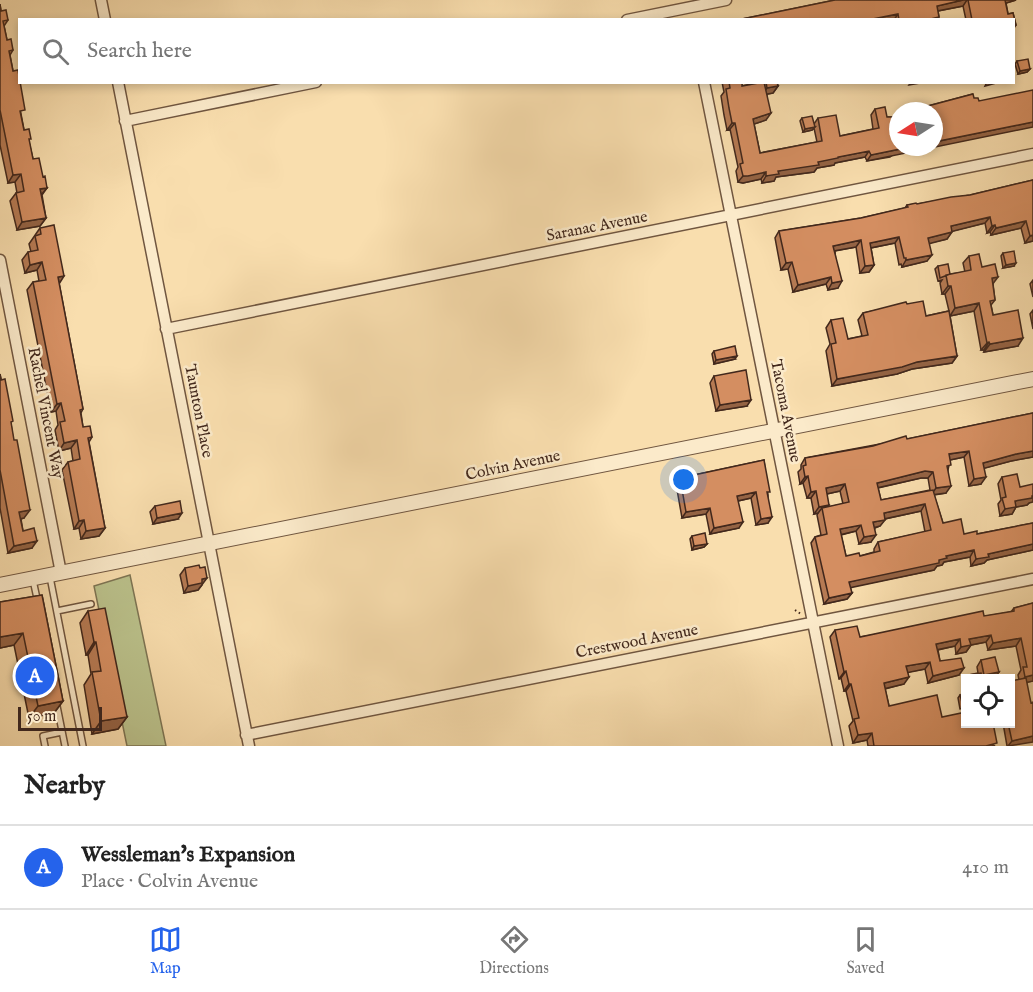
<!DOCTYPE html>
<meta charset="utf-8">
<style>
:root{--surface:#fff;--page:#f6f6f6;--text:#222;--muted:#767676;--line:#e0e0e0;--accent:#2563eb}
body{margin:0;font-family:"IM FELL English",serif;background:var(--page);color:var(--text)}
.controls{position:absolute;right:18px;bottom:18px;display:grid;overflow:hidden;border-radius:0px;box-shadow:0 3px 9px #0003}
.controls button{width:54px;height:54px;display:grid;place-items:center;padding:0;border:0;border-bottom:2px solid var(--line);background:var(--surface);color:var(--text);font:30px sans-serif}
.compass{position:absolute;left:889px;top:102px;width:54px;height:54px;border-radius:50%;background:var(--surface);box-shadow:0 3px 9px #0003;rotate:258deg}
.scale{position:absolute;left:18px;bottom:15px;width:84px;box-sizing:border-box;padding-left:6px;border:3px solid #42281c;border-top:0;font-size:16px;line-height:21px;white-space:nowrap;color:#42281c;-webkit-text-stroke:4px #fbeaca;paint-order:stroke}
.you{position:absolute;left:684px;top:480px;width:21px;height:21px;margin:-15px;border:4px solid #fff;border-radius:50%;background:#1a73e8;box-shadow:0 0 0 9px #1a73e833}
.badge{display:grid;place-items:center;width:39px;height:39px;border-radius:50%;background:var(--accent);color:#fff;font-size:20px;font-weight:700}
.pin{position:absolute;translate:-50% -50%;border:3px solid #fff;box-shadow:0 2px 6px #0006}
.list{margin:0;padding:0;list-style:none}
h2{display:flex;justify-content:space-between;align-items:center;height:78px;margin:0;padding:0 24px;font-size:26px}
h2 small{font-size:20px;font-weight:400;color:var(--muted)}
.list li{display:grid;grid-template-columns:39px 1fr auto;gap:18px;align-items:center;box-sizing:border-box;height:84px;padding:0 24px;border-top:2px solid var(--line)}
.list b{display:block;font-size:22px;white-space:nowrap}
.list p{margin:0;font-size:20px;white-space:nowrap;color:var(--muted)}
.list em{font-size:20px;font-style:normal;color:var(--muted)}
.icon{flex:none;width:33px;height:33px;fill:none;stroke:currentColor;stroke-width:2;stroke-linecap:round;stroke-linejoin:round}
.map{position:relative;flex:none;width:1033px;height:746px;overflow:hidden}
.search{position:absolute;background:var(--surface);box-shadow:0 3px 9px #0003;left:18px;right:18px;top:18px;height:66px;display:flex;align-items:center;gap:15px;box-sizing:border-box;padding:0 21px;border-radius:0px;color:var(--muted);font-size:22px}
.sheet{height:162px;background:var(--surface)}
nav{display:flex;justify-content:space-around;align-items:center;box-sizing:border-box;height:84px;border-top:2px solid var(--line);background:var(--surface);font-size:16px;color:var(--muted)}
nav a{display:grid;justify-items:center;gap:3px}
nav .on{color:var(--accent)}
.map>svg:first-child{display:block}
.green{fill:#bbc28c;stroke:#7e7554;stroke-width:1.5}
.lines{fill:none;stroke-linecap:round;stroke-linejoin:round}
.service-casing{stroke:#705640;stroke-width:8}
.minor-casing{stroke:#705640;stroke-width:13}
.tertiary-casing{stroke:#705640;stroke-width:16}
.path{stroke:#42281c;stroke-width:2;stroke-dasharray:1.5 3;stroke-linecap:butt}
.service{stroke:#fbeaca;stroke-width:5}
.minor{stroke:#fbeaca;stroke-width:10}
.tertiary{stroke:#fbeaca;stroke-width:14}
.wall{fill:#b67a53;stroke:#42281c;stroke-width:1.5;fill-rule:evenodd}
.shaded-wall{fill:#946344;stroke:#42281c;stroke-width:1.5}
.building{fill:#d48e61;stroke:#42281c;stroke-width:1.5;fill-rule:evenodd}
.labels{text-anchor:middle;dominant-baseline:central;stroke-width:5;stroke-linejoin:round;paint-order:stroke}
.street-label{font-size:16px;fill:#42281c;stroke:#fbeaca}
</style>
<div class="map">
<svg width="1033" height="746" viewBox="0 0 1033 746">
<rect width="100%" height="100%" fill="#f9deae"/>
<filter id="stains"><feTurbulence type="fractalNoise" baseFrequency=".00333" numOctaves="4"/><feColorMatrix values="0 0 0 0 .2 0 0 0 0 .09 0 0 0 0 .02 0 0 0 .5 -.17"/></filter>
<radialGradient id="worn" r=".72"><stop offset=".6" stop-color="#630" stop-opacity="0"/><stop offset="1" stop-color="#630" stop-opacity=".3"/></radialGradient>
<path class="green" d="M 130,575 L 166,746 L 127,746 L 94,586 Z"/>
<g class="lines">
<g class="service-casing">
<path id="service" d="M 50,577 L 83,746
M 33,580 L 38,603
M 57,611 L 91,604
M 56,701 L 65,746
M 45,746 L 43,736 L 62,732"/>
</g>
<g class="minor-casing">
<path id="minor" d="M 101,0 L 105,20
M 627,20 L 726,0
M 118,82 L 249,746
M 704,82 L 838,746
M 125,121 L 316,82
M 0,260 L 61,573
M 166,329 L 1033,154
M 246,735 L 1033,579"/>
</g>
<g class="tertiary-casing">
<path id="tertiary" d="M 0,585 L 1033,379"/>
</g>
<path class="path" d="M 795,610 L 801,614"/>
<use href="#service" class="service"/>
<use href="#minor" class="minor"/>
<use href="#tertiary" class="tertiary"/>
</g>
<path class="wall" d="M 835,0 L 1016,0 L 1006,3 L 1008,14 L 1013,13 L 1016,25 L 1014,28 L 1014,20 L 966,20 L 963,6 L 938,11 L 939,17 L 937,20 L 737,20 Z
M 0,4 L 1,11 L 8,20 L 4,26 L 7,40 L 13,50 L 10,55 L 24,130 L 29,142 L 33,159 L 43,177 L 47,188 L 42,195 L 46,218 L 40,226 L 17,230 L 10,201 L 16,193 L 17,193 L 15,182 L 8,183 L 0,145 Z
M 1017,61 L 1030,69 L 1027,72 L 1018,74 L 1015,64 Z
M 722,82 L 742,82 L 742,86 L 760,82 L 777,82 L 778,86 L 773,93 L 767,94 L 766,120 L 754,124 L 760,153 L 817,142 L 814,128 L 812,130 L 803,132 L 800,121 L 802,118 L 814,124 L 818,118 L 840,136 L 873,129 L 871,115 L 875,109 L 887,117 L 898,117 L 934,111 L 921,111 L 924,107 L 973,94 L 890,157 L 867,161 L 865,157 L 835,163 L 834,165 L 817,168 L 814,172 L 776,177 L 774,181 L 762,183 L 761,179 L 743,183 L 738,182 L 736,171 L 738,167 L 730,129 L 727,130 L 724,115 L 721,96 L 724,92 Z
M 1033,180 L 1033,241 L 1025,243 L 1021,228 L 991,235 L 990,232 L 987,233 L 985,223 L 952,231 L 947,239 L 929,243 L 927,261 L 902,267 L 901,264 L 899,265 L 895,243 L 871,248 L 874,265 L 869,272 L 860,273 L 856,247 L 835,251 L 838,288 L 828,290 L 826,284 L 793,292 L 788,269 L 781,270 L 775,238 L 779,231 L 861,218 L 905,208 L 907,205 L 917,204 L 970,195 Z
M 40,228 L 59,283 L 83,409 L 81,413 L 83,427 L 92,437 L 89,442 L 105,528 L 99,536 L 81,539 L 79,528 L 74,529 L 62,470 L 68,462 L 73,461 L 71,448 L 59,451 L 55,430 L 58,425 L 56,411 L 51,412 L 27,290 L 33,282 L 39,281 L 37,270 L 25,273 L 22,260 L 28,252 L 31,252 L 29,244 Z
M 1003,253 L 1014,266 L 1003,268 L 1001,256 Z
M 969,256 L 982,267 L 993,284 L 995,300 L 991,305 L 993,315 L 1018,346 L 984,352 L 984,350 L 981,350 L 974,311 L 950,316 L 957,356 L 952,363 L 912,369 L 897,374 L 832,386 L 826,351 L 830,344 L 826,328 L 831,320 L 848,339 L 862,336 L 858,320 L 863,313 L 907,304 L 926,316 L 949,311 L 945,294 L 942,294 L 940,283 L 942,280 L 938,281 L 935,269 L 938,266 L 950,274 L 965,272 L 963,263 Z
M 1033,280 L 1033,297 L 1030,284 Z
M 1033,310 L 1033,329 L 1030,314 Z
M 714,351 L 735,359 L 714,364 L 712,354 Z
M 0,374 L 11,424 L 24,518 L 21,519 L 23,531 L 32,548 L 8,553 L 0,508 Z
M 714,376 L 747,406 L 716,411 L 710,383 Z
M 1033,413 L 1033,457 L 1011,461 L 984,468 L 981,484 L 969,486 L 964,457 L 950,460 L 948,470 L 946,493 L 934,495 L 943,523 L 964,534 L 977,534 L 1033,523 L 1033,550 L 987,560 L 984,563 L 971,566 L 970,557 L 944,562 L 942,565 L 937,566 L 934,570 L 850,587 L 852,593 L 847,599 L 824,604 L 811,543 L 815,537 L 821,535 L 817,515 L 818,513 L 814,514 L 811,498 L 807,498 L 803,483 L 800,484 L 798,472 L 801,469 L 801,465 L 805,458 L 907,439 ZM 921,478 L 928,478 L 930,490 L 881,500 L 878,488 ZM 840,491 L 843,504 L 828,507 L 827,494 ZM 921,511 L 925,532 L 878,542 L 874,549 L 874,552 L 860,556 L 846,556 L 841,535 L 856,531 L 859,544 L 871,542 L 875,528 L 880,526 L 885,519 Z
M 764,460 L 768,495 L 768,523 L 756,525 L 751,498 L 738,501 L 739,528 L 710,534 L 706,514 L 682,518 L 676,484 L 680,478 Z
M 1002,477 L 1020,487 L 1029,503 L 1027,505 L 1016,507 L 1012,514 L 1000,516 L 998,504 L 1001,500 L 998,484 Z
M 155,506 L 178,519 L 153,524 L 150,512 Z
M 692,536 L 707,544 L 704,547 L 692,550 L 690,539 Z
M 185,568 L 200,568 L 202,585 L 198,590 L 184,593 L 180,575 Z
M 42,595 L 63,701 L 54,713 L 29,718 L 14,645 L 0,648 L 0,602 Z
M 1033,603 L 1033,681 L 1027,682 L 1012,746 L 1007,746 L 1003,723 L 1011,723 L 1019,680 L 1018,675 L 1021,670 L 1016,646 L 988,650 L 986,642 L 971,645 L 966,652 L 956,654 L 955,646 L 938,650 L 940,661 L 959,675 L 928,683 L 925,669 L 908,672 L 904,684 L 885,689 L 889,706 L 942,717 L 995,746 L 868,746 L 867,740 L 853,743 L 849,726 L 853,721 L 846,691 L 844,691 L 841,678 L 839,679 L 830,637 L 835,630 L 860,637 L 1011,612 L 1014,608 Z
M 88,611 L 127,717 L 118,729 L 92,734 L 84,685 L 91,674 L 88,655 L 86,655 L 80,623 Z
M 981,660 L 999,672 L 994,678 L 967,678 L 969,675 L 978,673 L 977,667 Z
M 960,695 L 966,708 L 960,709 L 958,698 Z"/>
<path class="shaded-wall" d="M 963,0 L 967,0 L 963,6 L 932,12 L 937,6 Z
M 1003,0 L 1016,0 L 1000,5 Z
M 898,14 L 894,20 L 871,20 L 872,19 Z
M 1030,69 L 1027,72 L 1018,74 L 1020,71 Z
M 911,82 L 926,82 L 909,85 Z
M 987,82 L 997,82 L 996,83 L 985,86 Z
M 778,86 L 773,93 L 762,95 L 767,88 Z
M 771,113 L 766,120 L 748,126 L 753,119 Z
M 1033,122 L 1033,127 L 867,161 L 871,155 L 910,147 L 934,147 L 934,142 Z
M 732,123 L 735,123 L 730,129 L 727,130 Z
M 815,127 L 812,130 L 803,132 L 805,129 Z
M 869,151 L 865,157 L 835,163 L 834,165 L 817,168 L 814,172 L 776,177 L 774,181 L 762,183 L 766,176 L 778,171 L 838,157 Z
M 766,172 L 761,179 L 743,183 L 738,182 L 743,176 Z
M 21,174 L 15,182 L 8,183 L 13,175 Z
M 47,188 L 41,195 L 40,189 Z
M 990,217 L 985,223 L 946,233 L 951,226 Z
M 46,218 L 40,226 L 17,230 L 22,222 Z
M 1026,221 L 1021,228 L 991,235 L 996,228 Z
M 995,225 L 990,232 L 987,233 L 992,226 Z
M 952,232 L 947,239 L 924,245 L 928,238 Z
M 1033,235 L 1033,241 L 1025,243 L 1030,236 Z
M 899,237 L 895,243 L 865,249 L 870,243 Z
M 861,240 L 856,247 L 828,252 L 833,246 Z
M 932,255 L 927,261 L 902,267 L 906,260 Z
M 42,262 L 37,270 L 25,273 L 30,265 Z
M 792,262 L 788,269 L 781,270 L 786,263 Z
M 1016,263 L 1014,266 L 1003,268 L 1006,265 Z
M 874,265 L 869,272 L 860,273 L 865,266 Z
M 64,276 L 59,284 L 58,277 Z
M 831,277 L 826,284 L 793,292 L 798,285 Z
M 998,277 L 992,285 L 992,278 Z
M 842,281 L 838,288 L 828,290 L 832,283 Z
M 948,286 L 951,286 L 945,294 L 942,294 Z
M 979,303 L 974,311 L 950,316 L 955,308 Z
M 1023,338 L 1018,346 L 984,352 L 990,344 Z
M 989,342 L 984,350 L 981,350 L 987,343 Z
M 737,356 L 735,359 L 714,364 L 716,360 Z
M 957,356 L 952,363 L 912,369 L 897,374 L 832,386 L 837,379 L 917,362 Z
M 751,400 L 747,406 L 716,411 L 720,405 Z
M 61,403 L 56,411 L 51,412 L 57,404 Z
M 77,440 L 71,448 L 59,451 L 64,443 Z
M 969,451 L 964,457 L 945,461 L 949,454 Z
M 1033,451 L 1033,457 L 1011,461 L 978,470 L 983,463 L 1016,454 Z
M 925,471 L 933,472 L 928,478 L 921,478 L 872,489 L 877,483 Z
M 808,476 L 803,483 L 800,484 L 805,477 Z
M 986,477 L 981,484 L 969,486 L 974,479 Z
M 845,484 L 840,491 L 822,495 L 826,488 Z
M 951,486 L 946,493 L 931,495 L 936,488 Z
M 816,491 L 811,498 L 807,498 L 811,492 Z
M 756,492 L 751,498 L 733,502 L 737,496 Z
M 1033,496 L 1033,502 L 1029,503 L 1027,505 L 1016,507 L 1012,514 L 1000,516 L 1005,509 L 1015,501 Z
M 925,504 L 921,511 L 879,520 L 884,513 Z
M 829,505 L 825,512 L 822,508 L 818,513 L 814,514 L 819,507 Z
M 710,508 L 706,514 L 682,518 L 686,512 Z
M 30,510 L 24,518 L 14,520 L 19,512 Z
M 182,513 L 178,519 L 153,524 L 157,518 Z
M 772,517 L 768,523 L 756,525 L 761,519 Z
M 84,520 L 79,528 L 74,529 L 79,521 Z
M 885,520 L 880,526 L 869,529 L 873,522 Z
M 743,522 L 739,528 L 710,534 L 714,528 Z
M 861,525 L 856,531 L 835,536 L 840,529 Z
M 105,528 L 99,536 L 81,539 L 86,531 Z
M 876,535 L 871,542 L 859,544 L 864,537 Z
M 37,541 L 32,548 L 8,553 L 14,546 Z
M 707,544 L 704,547 L 692,550 L 694,546 Z
M 1033,544 L 1033,550 L 987,560 L 984,563 L 971,566 L 976,559 L 988,554 Z
M 974,550 L 970,557 L 944,562 L 942,565 L 937,566 L 934,570 L 844,589 L 849,582 L 939,560 L 946,556 Z
M 207,578 L 198,590 L 184,593 L 188,586 L 202,579 Z
M 852,593 L 847,599 L 824,604 L 829,598 Z
M 23,633 L 14,645 L 0,648 L 0,637 Z
M 991,635 L 986,642 L 971,645 L 966,652 L 956,654 L 961,647 L 969,639 Z
M 1021,638 L 1016,646 L 988,650 L 993,643 Z
M 960,639 L 955,646 L 931,651 L 936,644 Z
M 94,642 L 96,642 L 88,655 L 86,655 Z
M 930,662 L 925,669 L 901,674 L 906,666 Z
M 964,668 L 959,675 L 928,683 L 933,676 Z
M 846,671 L 841,678 L 839,679 L 844,672 Z
M 999,672 L 994,678 L 982,678 L 984,675 Z
M 1033,675 L 1033,681 L 1020,684 L 1025,677 Z
M 909,677 L 904,684 L 879,690 L 884,683 Z
M 849,684 L 851,684 L 846,691 L 844,691 Z
M 63,701 L 54,713 L 29,718 L 38,706 Z
M 127,717 L 118,729 L 92,734 L 101,721 Z
M 872,733 L 867,740 L 853,743 L 858,735 Z
M 1033,736 L 1033,742 L 1008,746 L 1012,741 Z"/>
<path class="building" d="M 835,0 L 963,0 L 937,6 L 939,17 L 931,19 L 932,20 L 899,20 L 898,14 L 872,19 L 872,20 L 737,20 Z
M 968,0 L 1005,0 L 1008,14 L 1013,13 L 1016,25 L 1014,25 L 1014,20 L 972,20 Z
M 0,4 L 1,11 L 6,10 L 8,20 L 3,21 L 7,40 L 11,39 L 13,50 L 9,51 L 13,71 L 18,70 L 25,110 L 20,111 L 24,130 L 29,129 L 31,139 L 29,139 L 33,159 L 39,158 L 43,177 L 45,176 L 47,188 L 40,189 L 46,218 L 22,222 L 16,193 L 24,191 L 21,174 L 13,175 L 0,110 Z
M 1028,59 L 1030,69 L 1020,71 L 1017,61 Z
M 729,82 L 742,82 L 742,86 L 764,82 L 771,113 L 753,119 L 760,153 L 822,141 L 818,118 L 836,115 L 840,136 L 879,128 L 875,109 L 885,107 L 887,117 L 898,117 L 898,147 L 910,147 L 871,155 L 869,151 L 838,157 L 838,158 L 818,162 L 819,165 L 778,171 L 779,174 L 766,176 L 766,172 L 748,176 L 743,176 L 740,164 L 743,163 L 735,123 L 732,123 L 729,108 L 726,89 L 730,88 Z
M 766,82 L 777,82 L 778,86 L 767,88 Z
M 1033,90 L 1033,122 L 934,142 L 934,111 L 924,111 L 924,107 L 973,94 L 974,98 L 978,98 L 979,101 Z
M 812,116 L 815,127 L 805,129 L 802,118 Z
M 1033,180 L 1033,235 L 1030,236 L 1026,221 L 996,228 L 995,225 L 992,226 L 990,217 L 951,226 L 952,232 L 928,238 L 932,255 L 906,260 L 906,258 L 904,258 L 899,237 L 870,243 L 874,265 L 865,266 L 861,240 L 833,246 L 842,281 L 832,283 L 831,277 L 798,285 L 792,262 L 786,263 L 779,231 L 861,218 L 908,207 L 907,205 L 916,203 L 917,204 L 951,197 L 970,195 Z
M 54,225 L 64,276 L 58,277 L 83,409 L 80,410 L 83,427 L 90,426 L 92,437 L 88,438 L 105,528 L 86,531 L 84,520 L 79,521 L 68,462 L 80,459 L 77,440 L 64,443 L 60,422 L 65,421 L 61,403 L 57,404 L 33,282 L 46,280 L 42,262 L 30,265 L 28,252 L 38,250 L 35,236 L 41,234 L 40,228 Z
M 1014,251 L 1016,263 L 1006,265 L 1003,253 Z
M 979,254 L 982,267 L 995,264 L 998,277 L 992,278 L 995,300 L 990,301 L 993,315 L 1018,310 L 1023,338 L 990,344 L 989,342 L 987,343 L 979,303 L 955,308 L 951,286 L 948,286 L 946,275 L 971,270 L 969,256 Z
M 948,264 L 950,274 L 940,278 L 938,266 Z
M 923,301 L 926,316 L 949,311 L 957,356 L 917,362 L 902,367 L 837,379 L 831,344 L 836,343 L 831,320 L 843,318 L 848,339 L 868,335 L 863,313 L 906,302 L 907,304 Z
M 735,346 L 737,356 L 716,360 L 714,351 Z
M 746,370 L 751,400 L 720,405 L 714,376 Z
M 0,374 L 1,380 L 5,379 L 13,421 L 11,422 L 14,440 L 17,440 L 30,510 L 19,512 L 23,531 L 34,528 L 37,541 L 14,546 L 0,470 Z
M 1033,413 L 1033,451 L 1016,454 L 983,463 L 986,477 L 974,479 L 969,451 L 949,454 L 951,465 L 947,466 L 951,486 L 936,488 L 933,472 L 925,471 L 877,483 L 881,500 L 933,490 L 943,523 L 961,519 L 964,534 L 977,531 L 977,534 L 1033,523 L 1033,544 L 988,554 L 989,557 L 976,559 L 974,550 L 946,556 L 947,558 L 939,560 L 939,563 L 849,582 L 852,593 L 829,598 L 815,537 L 827,534 L 822,508 L 849,502 L 845,484 L 826,488 L 829,505 L 819,507 L 816,491 L 811,492 L 808,476 L 805,477 L 803,466 L 806,465 L 805,458 L 873,446 L 906,436 L 907,439 ZM 925,504 L 931,530 L 878,542 L 880,551 L 860,556 L 859,553 L 846,556 L 840,529 L 861,525 L 864,537 L 876,535 L 873,522 L 885,520 L 884,513 Z
M 764,460 L 770,492 L 767,492 L 772,517 L 761,519 L 756,492 L 737,496 L 743,522 L 714,528 L 710,508 L 686,512 L 680,478 Z
M 1017,474 L 1020,487 L 1033,484 L 1033,496 L 1032,496 L 1032,498 L 1015,501 L 1016,507 L 1005,509 L 1002,498 L 1006,497 L 1002,477 Z
M 180,501 L 182,513 L 157,518 L 155,506 Z
M 705,533 L 707,544 L 694,546 L 692,536 Z
M 199,565 L 200,568 L 205,567 L 207,578 L 202,579 L 202,583 L 188,586 L 185,568 Z
M 42,595 L 63,701 L 38,706 L 23,633 L 0,637 L 0,602 Z
M 1033,603 L 1033,675 L 1025,677 L 1023,667 L 1027,667 L 1021,638 L 993,643 L 991,635 L 969,639 L 971,645 L 961,647 L 960,639 L 936,644 L 940,661 L 961,658 L 964,668 L 933,676 L 930,662 L 906,666 L 909,677 L 884,683 L 889,706 L 937,695 L 942,717 L 966,712 L 966,723 L 993,723 L 997,743 L 986,746 L 874,746 L 872,733 L 858,735 L 854,719 L 859,718 L 851,684 L 849,684 L 846,671 L 844,672 L 835,630 L 857,626 L 860,637 L 983,611 L 984,616 L 1014,611 L 1014,608 Z
M 105,608 L 127,717 L 101,721 L 92,672 L 101,671 L 96,642 L 94,642 L 88,611 Z
M 995,657 L 999,672 L 984,675 L 981,660 Z
M 981,673 L 982,678 L 969,678 L 969,675 Z
M 1026,678 L 1031,703 L 1033,702 L 1033,736 L 1012,741 L 1008,723 L 1011,723 L 1011,681 Z
M 966,694 L 966,705 L 963,706 L 960,695 Z"/>
<g class="labels">
<g class="street-label">
<text transform="translate(597 227) rotate(-11)">Saranac Avenue</text>
<text transform="translate(198 411) rotate(79)">Taunton Place</text>
<text transform="translate(785 411) rotate(79)">Tacoma Avenue</text>
<text transform="translate(45 413) rotate(79)">Rachel Vincent Way</text>
<text transform="translate(513 466) rotate(-12)">Colvin Avenue</text>
<text transform="translate(637 642) rotate(-11)">Crestwood Avenue</text>
</g>
</g>
<rect width="100%" height="100%" filter="url(#stains)"/>
<rect width="100%" height="100%" fill="url(#worn)"/>
</svg>
<div class="controls">
<button><svg class="icon" aria-label="locate" viewBox="0 0 24 24"><circle cx="12" cy="12" r="6"/><path d="M12 2v4M12 18v4M2 12h4M18 12h4"/></svg></button>
</div>
<svg class="compass" viewBox="-18 -18 36 36"><path d="M0-13l5 13h-10z" fill="#e53935"/><path d="M0 13l5-13h-10z" fill="#767676"/></svg>
<div class="scale">50 m</div>
<div class="you"></div>
<div class="pin badge" style="left:35px;top:676px">A</div>
<div class="search"><svg class="icon" aria-label="search" viewBox="0 0 24 24"><circle cx="10" cy="10" r="6"/><path d="M15 15l6 6"/></svg>Search here</div>
</div>
<section class="sheet">
<h2>Nearby<small></small></h2>
<ul class="list">
<li><span class="badge">A</span><div><b>Wessleman's Expansion</b><p>Place · Colvin Avenue</p></div><em>410 m</em></li>
</ul>
</section>
<nav>
<a class="on"><svg class="icon" aria-label="map" viewBox="0 0 24 24"><path d="M3 6l6-2 6 2 6-2v14l-6 2-6-2-6 2zM9 4v14M15 6v14"/></svg>Map</a>
<a><svg class="icon" aria-label="directions" viewBox="0 0 24 24"><path d="M12 3l9 9-9 9-9-9zM9 14v-3h6M13 9l2 2-2 2"/></svg>Directions</a>
<a><svg class="icon" aria-label="saved" viewBox="0 0 24 24"><path d="M7 4h10v16l-5-4-5 4z"/></svg>Saved</a>
</nav>
